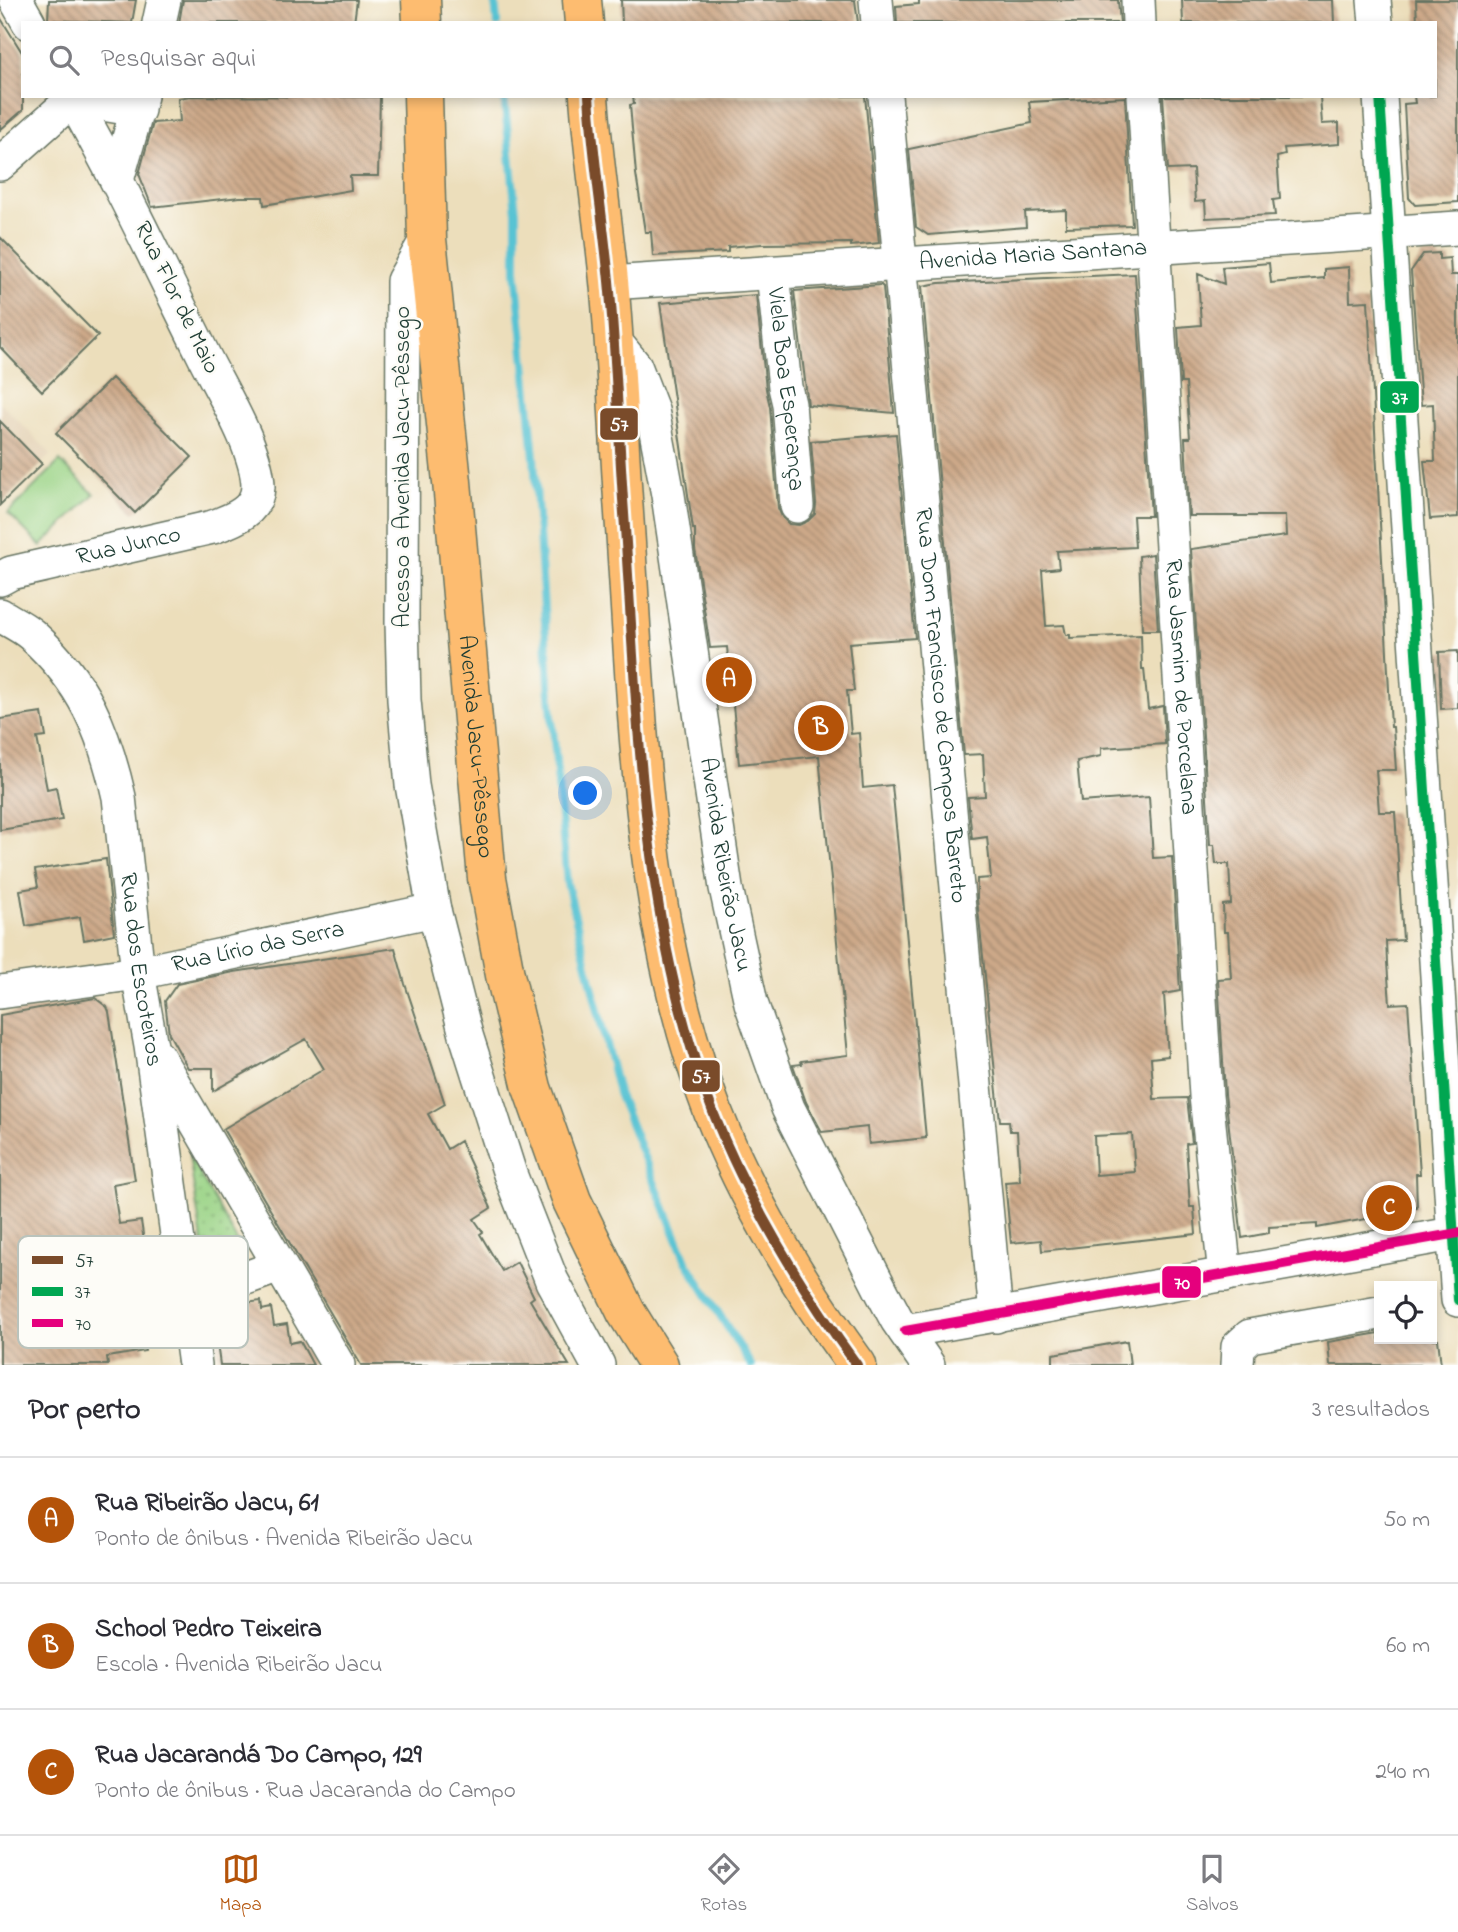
<!DOCTYPE html>
<html lang="pt">
<meta charset="utf-8">
<style>
:root{--surface:#fff;--page:#f7f7f7;--text:#2b2b33;--muted:#7c7c81;--line:#e1e1e2;--accent:#b45309}
body{margin:0;font-family:"Indie Flower",sans-serif;background:var(--page);color:var(--text)}
.controls{position:absolute;right:21px;bottom:21px;display:grid;overflow:hidden;border-radius:0px;box-shadow:0 4px 10px #0003}
.controls button{width:63px;height:63px;display:grid;place-items:center;padding:0;border:0;border-bottom:2px solid var(--line);background:var(--surface);color:var(--text);font:35px sans-serif}
.you{position:absolute;left:586px;top:794px;width:24px;height:24px;margin:-18px;border:5px solid #fff;border-radius:50%;background:#1a73e8;box-shadow:0 0 0 10px #1a73e833}
.badge{display:grid;place-items:center;width:46px;height:46px;border-radius:50%;background:var(--accent);color:#fff;font-size:23px;font-weight:700}
.pin{position:absolute;translate:-50% -50%;border:4px solid #fff;box-shadow:0 2px 7px #0006}
.list{margin:0;padding:0;list-style:none}
h2{display:flex;justify-content:space-between;align-items:center;height:91px;margin:0;padding:0 28px;font-size:30px}
h2 small{font-size:23px;font-weight:400;color:var(--muted)}
.list li{display:grid;grid-template-columns:46px 1fr auto;gap:21px;align-items:center;box-sizing:border-box;height:126px;padding:0 28px;border-top:2px solid var(--line)}
.list b{display:block;font-size:26px;white-space:nowrap}
.list p{margin:0;font-size:23px;white-space:nowrap;color:var(--muted)}
.list em{font-size:23px;font-style:normal;color:var(--muted)}
.icon{flex:none;width:38px;height:38px;fill:none;stroke:currentColor;stroke-width:2;stroke-linecap:round;stroke-linejoin:round}
.map{position:relative;flex:none;width:1458px;height:1365px;overflow:hidden}
.search{position:absolute;background:var(--surface);box-shadow:0 4px 10px #0003;left:21px;right:21px;top:21px;height:77px;display:flex;align-items:center;gap:18px;box-sizing:border-box;padding:0 24px;border-radius:0px;color:var(--muted);font-size:26px}
.sheet{height:469px;background:var(--surface)}
nav{display:flex;justify-content:space-around;align-items:center;box-sizing:border-box;height:98px;border-top:2px solid var(--line);background:var(--surface);font-size:19px;color:var(--muted)}
nav a{display:grid;justify-items:center;gap:4px}
nav .on{color:var(--accent)}
.map>svg:first-child{display:block}
.built{fill:#e4d2b5}
.grass{fill:url(#grass-dots);stroke:#5c885c;stroke-width:2}
.pitch{fill:#9ad385;stroke:#5c885c;stroke-width:2}
.lines{fill:none;stroke-linecap:round;stroke-linejoin:round}
.stream{stroke:#58c3d3;stroke-width:8}
.building{fill:url(#building-back-hatch);fill-rule:evenodd}
.minor-casing{stroke:#677563;stroke-width:36}
.highway-casing{stroke:#677563;stroke-width:41}
.minor{stroke:#fff;stroke-width:33}
.highway{stroke:#fdbc6f;stroke-width:38}
.bus-1-casing{stroke:#fdfcf7;stroke-width:16}
.bus-2-casing{stroke:#fdfcf7;stroke-width:16}
.bus-3-casing{stroke:#fdfcf7;stroke-width:16}
.bus-1{stroke:#7a4b2a;stroke-width:10}
.bus-2{stroke:#00a651;stroke-width:10}
.bus-3{stroke:#e5007d;stroke-width:10}
.labels{text-anchor:middle;dominant-baseline:central;stroke-width:5;stroke-linejoin:round;paint-order:stroke}
.street-label{font-size:24px;fill:#1f3d34;stroke:#fdfcf7}
.key{fill:#fdfcf7;stroke:#bac3bc;stroke-width:2}
.key-label{font-size:19px;fill:#1f3d34}
.line-badge{stroke:#fdfcf7;stroke-width:2.5}
.badge-label{font-size:19px;text-anchor:middle;font-weight:bold;fill:#fff}
</style>
<div class="map">
<svg width="1458" height="1365" viewBox="0 0 1458 1365">
<defs>
<pattern id="grass-dots" width="8" height="8" patternUnits="userSpaceOnUse" patternTransform="scale(1.75)"><rect width="8" height="8" fill="#9ad385"/><path d="M2 2h.1M6 6h.1" fill="none" stroke="#7dac6e" stroke-width="1.8" stroke-linecap="round"/></pattern>
<pattern id="building-back-hatch" width="6" height="6" patternUnits="userSpaceOnUse" patternTransform="scale(1.75)"><rect width="6" height="6" fill="#cda989"/><path d="M-1 5l2 2M0 0l6 6M5-1l2 2" fill="none" stroke="#a68b71"/></pattern>
</defs>
<rect width="100%" height="100%" fill="#fdfcf7"/>
<filter id="ink" filterUnits="userSpaceOnUse"><feTurbulence type="fractalNoise" baseFrequency=".0143" numOctaves="2"/><feDisplacementMap in="SourceGraphic" scale="14" xChannelSelector="R" yChannelSelector="G"/><feConvolveMatrix kernelMatrix="1 2 1 2 8 2 1 2 1" color-interpolation-filters="sRGB"/></filter>
<filter id="wash" filterUnits="userSpaceOnUse"><feTurbulence type="fractalNoise" baseFrequency=".00686" numOctaves="4" result="noise"/><feDisplacementMap in="SourceGraphic" scale="28" xChannelSelector="R" yChannelSelector="G"/><feGaussianBlur stdDeviation="1.57" result="paint"/><feColorMatrix in="noise" values="0 0 0 0 0 0 0 0 0 0 0 0 0 0 0 0 0 1.4 0 .05"/><feComposite in="paint" operator="in"/></filter>
<g filter="url(#wash)">
<rect width="100%" height="100%" fill="#ecdebb"/>
<path class="built" d="M 0,402 L 51,454 L 0,504 Z"/>
<path class="grass" d="M 189,1155 L 241,1248 L 206,1268 Z"/>
<path class="pitch" d="M 60,461 L 94,494 L 41,546 L 8,513 Z"/>
<g class="lines">
<path class="stream" d="M 495,0 L 497,23
M 504,96 L 516,212 L 516,270 L 534,457 L 549,684 L 567,883 L 618,1093 L 686,1261 L 751,1365"/>
</g>
<g id="blocks">
<path class="building" d="M 49,0 L 136,0 L 132,23 L 48,20 Z
M 183,0 L 357,0 L 354,23 L 179,23 Z
M 621,0 L 855,0 L 858,23 L 622,23 Z
M 919,0 L 1118,0 L 1120,23 L 897,23 L 896,6 L 919,4 Z
M 1182,0 L 1333,0 L 1334,23 L 1183,23 Z
M 1416,0 L 1458,0 L 1458,202 L 1415,205 L 1409,198 L 1404,104 L 1415,103 L 1414,96 L 1435,96 L 1435,23 L 1417,23 Z
M 0,17 L 23,54 L 23,110 L 0,130 Z
M 191,96 L 380,97 L 378,176 L 350,176 L 351,190 L 264,205 L 263,197 L 240,197 L 152,207 L 139,174 L 153,123 L 180,121 L 178,98 Z
M 633,96 L 865,96 L 879,243 L 851,246 L 851,243 L 762,244 L 728,247 L 728,252 L 653,256 L 651,232 L 645,232 L 636,174 L 630,105 L 634,104 Z
M 1163,96 L 1320,96 L 1322,124 L 1339,123 L 1339,144 L 1284,148 L 1285,155 L 1277,157 L 1280,199 L 1273,200 L 1275,215 L 1206,218 L 1205,201 L 1195,202 L 1193,169 L 1168,170 Z
M 1125,97 L 1132,225 L 1066,227 L 1066,210 L 1025,212 L 1026,227 L 928,235 L 916,227 L 909,149 L 1032,123 L 1029,102 Z
M 0,237 L 98,336 L 42,391 L 0,347 Z
M 1439,253 L 1439,259 L 1450,258 L 1451,275 L 1458,275 L 1458,517 L 1430,519 L 1424,461 L 1435,461 L 1433,404 L 1421,405 L 1411,271 L 1423,254 Z
M 1269,263 L 1271,283 L 1324,278 L 1324,269 L 1349,267 L 1350,302 L 1368,301 L 1391,727 L 1393,727 L 1396,770 L 1376,770 L 1379,812 L 1395,812 L 1403,940 L 1386,941 L 1387,963 L 1390,1004 L 1408,1003 L 1420,1174 L 1416,1174 L 1417,1208 L 1381,1213 L 1382,1216 L 1317,1228 L 1317,1224 L 1269,1227 L 1269,1233 L 1242,1238 L 1225,1094 L 1218,979 L 1231,978 L 1228,932 L 1224,932 L 1223,905 L 1231,904 L 1229,864 L 1216,864 L 1214,845 L 1210,845 L 1191,549 L 1286,536 L 1285,516 L 1189,516 L 1185,438 L 1190,438 L 1186,383 L 1181,383 L 1178,327 L 1201,325 L 1198,274 L 1224,284 L 1222,267 Z
M 1135,274 L 1151,516 L 1133,516 L 1135,547 L 1057,551 L 1059,568 L 1042,570 L 1046,626 L 1064,625 L 1066,635 L 1070,635 L 1070,638 L 1141,635 L 1142,669 L 1144,669 L 1148,709 L 1163,706 L 1165,744 L 1101,748 L 1101,756 L 1077,761 L 1081,802 L 1149,797 L 1153,858 L 1172,857 L 1180,991 L 1164,994 L 1168,1056 L 1151,1058 L 1154,1099 L 1187,1098 L 1192,1143 L 1186,1144 L 1190,1207 L 1194,1207 L 1196,1234 L 1042,1251 L 1041,1240 L 1011,1243 L 1005,1182 L 1020,1181 L 1017,1131 L 1010,1131 L 1009,1121 L 1000,1121 L 977,899 L 977,879 L 991,878 L 987,837 L 972,839 L 968,797 L 985,796 L 983,754 L 964,755 L 922,286 L 939,283 ZM 1132,1134 L 1135,1172 L 1096,1175 L 1094,1136 Z
M 881,285 L 883,287 L 894,413 L 808,405 L 794,291 Z
M 756,295 L 766,389 L 770,407 L 778,508 L 782,517 L 789,524 L 799,525 L 808,521 L 815,514 L 816,504 L 811,441 L 896,434 L 915,638 L 849,643 L 854,691 L 847,691 L 851,734 L 859,733 L 863,788 L 892,785 L 926,1138 L 869,1144 L 867,1127 L 822,1132 L 806,1102 L 793,1065 L 802,1064 L 801,1061 L 848,1055 L 819,756 L 739,764 L 727,647 L 710,648 L 695,549 L 695,529 L 693,529 L 660,303 Z
M 112,378 L 192,457 L 135,513 L 56,433 Z
M 0,421 L 42,464 L 0,505 Z
M 1153,554 L 1158,630 L 1142,630 L 1139,556 Z
M 1458,651 L 1458,708 L 1441,709 L 1439,652 Z
M 42,713 L 46,737 L 37,738 L 47,789 L 56,787 L 62,820 L 0,830 L 0,719 Z
M 106,859 L 114,934 L 84,940 L 80,917 L 26,926 L 20,890 L 38,887 L 35,870 Z
M 395,948 L 405,984 L 445,1104 L 428,1114 L 447,1149 L 460,1141 L 491,1208 L 474,1219 L 483,1232 L 480,1234 L 502,1271 L 517,1262 L 534,1297 L 530,1300 L 569,1365 L 361,1365 L 223,1129 L 324,1069 L 306,1039 L 213,1091 L 213,1068 L 188,1068 L 169,1034 L 165,1001 L 177,984 L 234,972 Z
M 95,998 L 107,1007 L 109,1012 L 135,1180 L 113,1184 L 119,1224 L 141,1221 L 157,1328 L 142,1330 L 145,1351 L 107,1357 L 108,1365 L 0,1365 L 0,1015 Z
M 261,1301 L 262,1310 L 271,1308 L 274,1326 L 287,1324 L 290,1343 L 300,1341 L 313,1365 L 220,1365 L 215,1329 L 230,1327 L 228,1310 L 237,1309 L 236,1304 Z
M 1379,1333 L 1379,1339 L 1438,1339 L 1441,1365 L 1330,1365 L 1328,1342 Z
M 1127,1341 L 1130,1365 L 1053,1365 L 1053,1354 Z"/>
</g>
</g>
<g filter="url(#ink)">
<use href="#blocks" fill-opacity="0" stroke="#677563" stroke-width="2"/>
<g class="lines">
<g class="minor-casing">
<g id="minor">
<path d="M 16,0 L 29,23"/>
<path d="M 876,0 L 878,23"/>
<path d="M 1138,0 L 1139,23"/>
<path d="M 1374,0 L 1376,23"/>
<path d="M 159,23 L 164,0"/>
<path id="s1" d="M 885,96 L 996,1316"/>
<path id="s2" d="M 1144,96 L 1206,1096 L 1225,1275"/>
<path d="M 1380,96 L 1458,1300"/>
<path d="M 0,164 L 73,99 L 138,110"/>
<path d="M 117,180 L 141,96"/>
<path d="M 427,239 L 403,281 L 402,622 L 404,700 L 412,785 L 434,910 L 466,1035 L 510,1174 L 552,1281 L 598,1365"/>
<path id="s3" d="M 773,273 L 785,387 L 789,404 L 797,506"/>
<path id="s4" d="M 609,283 L 1458,228"/>
<path id="s5" d="M 612,338 L 635,366 L 652,410 L 668,495 L 726,888 L 751,1003 L 788,1108 L 883,1294 L 897,1320 L 928,1365"/>
<path id="s6" d="M 0,579 L 11,573 L 213,527 C 232,520 257,512 258,487 C 258,449 220,389 203,354 C 160,268 119,180 71,96"/>
<path id="s7" d="M 0,615 C 10,621 23,627 32,635 C 84,682 104,731 119,797 L 138,973 L 151,1046 L 195,1365"/>
<path id="s8" d="M 0,992 L 138,973 L 434,910"/>
<path d="M 158,1057 L 338,1365"/>
<path d="M 187,1313 L 213,1290 L 279,1266"/>
<path d="M 905,1331 L 1458,1233"/>
<path d="M 1237,1365 L 1238,1347 L 1250,1336 L 1379,1313"/>
</g>
</g>
<g class="highway-casing">
<g id="highway">
<path d="M 421,0 L 422,23"/>
<path d="M 582,0 L 584,23"/>
<path id="s9" d="M 423,96 L 427,239 L 452,482 L 487,878 L 505,975 L 532,1088 L 572,1201 L 626,1312 L 659,1365"/>
<path d="M 589,96 C 593,158 603,219 609,281 C 616,353 618,426 623,499 C 638,704 638,917 713,1112 C 747,1199 802,1290 857,1365"/>
</g>
</g>
<use href="#minor" class="minor"/>
<use href="#highway" class="highway"/>
<g class="bus-1-casing">
<path id="bus-1" d="M 589,96 C 593,158 603,219 609,281 C 616,353 618,426 623,499 C 638,704 638,917 713,1112 C 747,1199 802,1290 857,1365"/>
</g>
<g class="bus-2-casing">
<path id="bus-2" d="M 1380,96 L 1458,1300"/>
</g>
<g class="bus-3-casing">
<path id="bus-3" d="M 905,1331 L 1458,1233"/>
</g>
<use href="#bus-1" class="bus-1"/>
<use href="#bus-2" class="bus-2"/>
<use href="#bus-3" class="bus-3"/>
</g>
</g>
<g class="labels">
<g class="street-label">
<text stroke="none"><textPath href="#s4" startOffset="425">Avenida Maria Santana</textPath></text>
<text transform="translate(176 298) rotate(64)">Rua Flor de Maio</text>
<text stroke="none"><textPath href="#s3" startOffset="117">Viela Boa Esperança</textPath></text>
<text transform="translate(403 467) rotate(-90)">Acesso a Avenida Jacu-Pêssego</text>
<text stroke="none"><textPath href="#s6" startOffset="133">Rua Junco</textPath></text>
<text stroke="none"><textPath href="#s2" startOffset="592">Rua Jasmim de Porcelana</textPath></text>
<text stroke="none"><textPath href="#s1" startOffset="612">Rua Dom Francisco de Campos Barreto</textPath></text>
<text stroke="none"><textPath href="#s9" startOffset="653">Avenida Jacu-Pêssego</textPath></text>
<text stroke="none"><textPath href="#s5" startOffset="544">Avenida Ribeirão Jacu</textPath></text>
<text stroke="none"><textPath href="#s8" startOffset="262">Rua Lírio da Serra</textPath></text>
<text stroke="none"><textPath href="#s7" startOffset="399">Rua dos Escoteiros</textPath></text>
</g>
</g>
<rect x="18" y="1236" width="230" height="112" rx="10" class="key"/>
<rect x="32" y="1256" width="31" height="8" fill="#7a4b2a"/>
<rect x="32" y="1287" width="31" height="9" fill="#00a651"/>
<rect x="32" y="1319" width="31" height="8" fill="#e5007d"/>
<g class="key-label">
<text x="75" y="1267">57</text>
<text x="75" y="1298">37</text>
<text x="75" y="1330">70</text>
</g>
<g class="line-badge">
<rect x="1379" y="380" width="41" height="34" rx="7" fill="#00a651"/>
<rect x="599" y="407" width="40" height="34" rx="7" fill="#7a4b2a"/>
<rect x="681" y="1059" width="40" height="34" rx="7" fill="#7a4b2a"/>
<rect x="1161" y="1265" width="41" height="34" rx="7" fill="#e5007d"/>
</g>
<g class="badge-label">
<text x="1400" y="404">37</text>
<text x="619" y="431">57</text>
<text x="701" y="1083">57</text>
<text x="1182" y="1289">70</text>
</g>
</svg>
<div class="controls">
<button><svg class="icon" aria-label="locate" viewBox="0 0 24 24"><circle cx="12" cy="12" r="6"/><path d="M12 2v4M12 18v4M2 12h4M18 12h4"/></svg></button>
</div>
<div class="you"></div>
<div class="pin badge" style="left:729px;top:680px">A</div>
<div class="pin badge" style="left:821px;top:728px">B</div>
<div class="pin badge" style="left:1389px;top:1208px">C</div>
<div class="search"><svg class="icon" aria-label="search" viewBox="0 0 24 24"><circle cx="10" cy="10" r="6"/><path d="M15 15l6 6"/></svg>Pesquisar aqui</div>
</div>
<section class="sheet">
<h2>Por perto<small>3 resultados</small></h2>
<ul class="list">
<li><span class="badge">A</span><div><b>Rua Ribeirão Jacu, 61</b><p>Ponto de ônibus · Avenida Ribeirão Jacu</p></div><em>50 m</em></li>
<li><span class="badge">B</span><div><b>School Pedro Teixeira</b><p>Escola · Avenida Ribeirão Jacu</p></div><em>60 m</em></li>
<li><span class="badge">C</span><div><b>Rua Jacarandá Do Campo, 129</b><p>Ponto de ônibus · Rua Jacaranda do Campo</p></div><em>240 m</em></li>
</ul>
</section>
<nav>
<a class="on"><svg class="icon" aria-label="map" viewBox="0 0 24 24"><path d="M3 6l6-2 6 2 6-2v14l-6 2-6-2-6 2zM9 4v14M15 6v14"/></svg>Mapa</a>
<a><svg class="icon" aria-label="directions" viewBox="0 0 24 24"><path d="M12 3l9 9-9 9-9-9zM9 14v-3h6M13 9l2 2-2 2"/></svg>Rotas</a>
<a><svg class="icon" aria-label="saved" viewBox="0 0 24 24"><path d="M7 4h10v16l-5-4-5 4z"/></svg>Salvos</a>
</nav>
